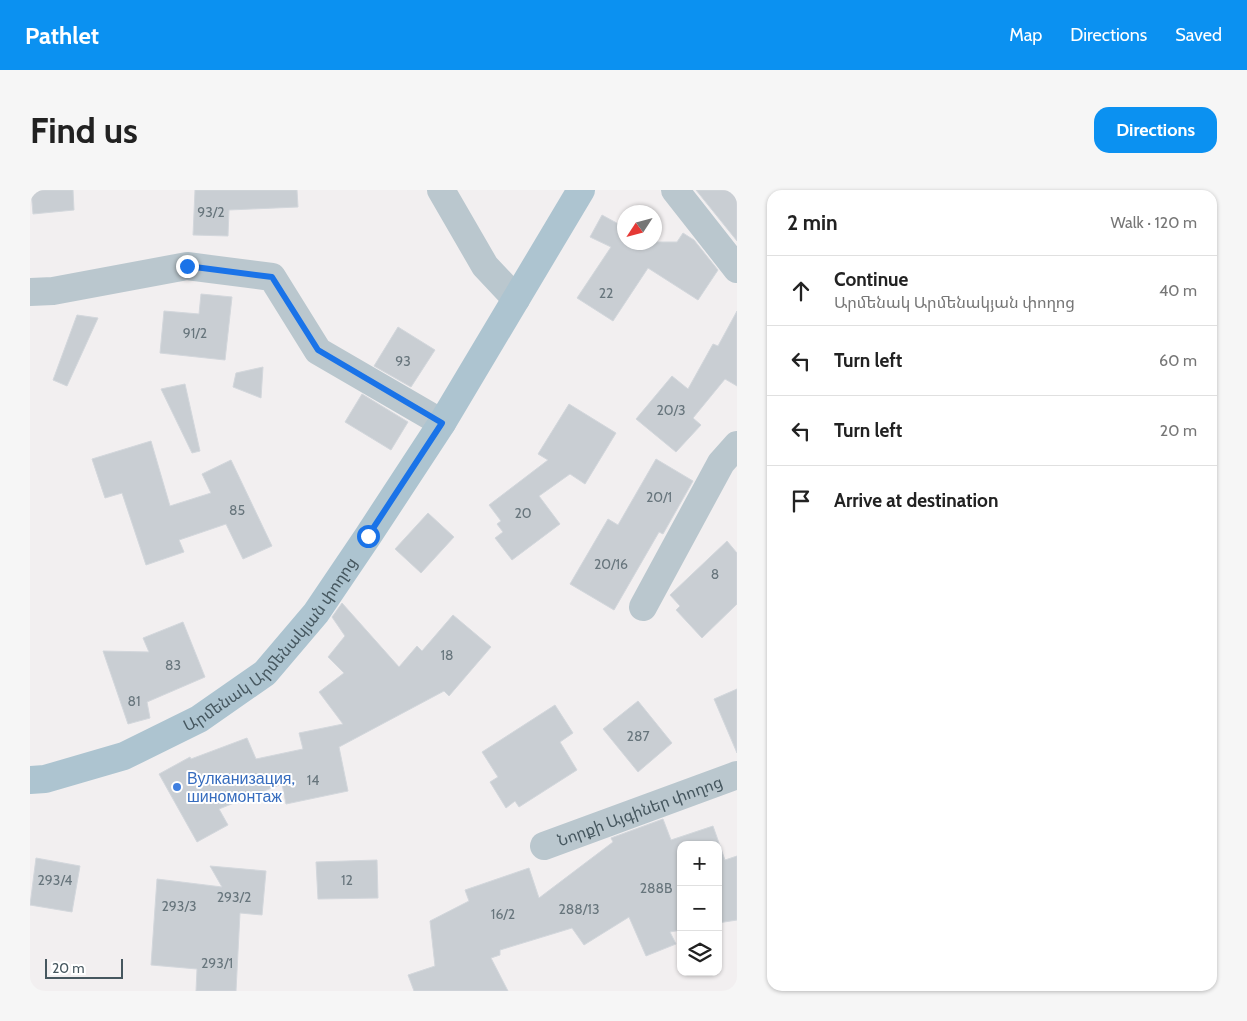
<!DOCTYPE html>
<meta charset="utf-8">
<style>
:root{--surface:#fff;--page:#f6f6f6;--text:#222;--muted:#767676;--line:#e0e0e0;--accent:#0b91f1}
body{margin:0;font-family:Cabin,"Noto Sans Armenian",sans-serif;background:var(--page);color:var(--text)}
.controls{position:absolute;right:15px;bottom:15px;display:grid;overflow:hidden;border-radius:10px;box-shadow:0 1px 4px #0004}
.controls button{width:45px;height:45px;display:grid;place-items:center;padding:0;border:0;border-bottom:1px solid var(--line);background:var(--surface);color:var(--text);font:25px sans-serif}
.compass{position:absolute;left:587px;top:15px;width:45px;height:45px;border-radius:50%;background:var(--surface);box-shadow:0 1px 4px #0004;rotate:234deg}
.scale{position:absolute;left:15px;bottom:12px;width:78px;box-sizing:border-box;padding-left:5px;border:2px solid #46575f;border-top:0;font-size:14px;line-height:18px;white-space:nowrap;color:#46575f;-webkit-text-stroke:4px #fff;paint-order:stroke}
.stop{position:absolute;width:15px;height:15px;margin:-11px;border:4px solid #1a73e8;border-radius:50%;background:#fff}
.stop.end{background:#1a73e8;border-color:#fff;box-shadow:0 1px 5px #0008}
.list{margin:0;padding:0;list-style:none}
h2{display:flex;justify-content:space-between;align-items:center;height:65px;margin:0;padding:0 20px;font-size:21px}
h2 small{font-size:16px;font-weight:400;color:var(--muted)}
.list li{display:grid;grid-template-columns:32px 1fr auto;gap:15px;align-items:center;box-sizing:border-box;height:70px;padding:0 20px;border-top:1px solid var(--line)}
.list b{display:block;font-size:19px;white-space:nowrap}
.list p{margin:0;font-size:16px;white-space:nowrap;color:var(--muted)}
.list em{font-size:16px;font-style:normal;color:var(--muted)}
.icon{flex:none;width:28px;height:28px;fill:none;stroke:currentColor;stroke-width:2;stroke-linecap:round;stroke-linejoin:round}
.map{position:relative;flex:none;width:707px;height:801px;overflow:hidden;border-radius:15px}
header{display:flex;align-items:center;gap:30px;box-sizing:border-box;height:70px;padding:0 25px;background:var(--accent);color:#fff}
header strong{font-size:24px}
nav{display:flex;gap:28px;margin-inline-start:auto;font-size:18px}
.intro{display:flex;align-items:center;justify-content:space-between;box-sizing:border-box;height:120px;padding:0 30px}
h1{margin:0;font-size:35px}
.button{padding:12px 22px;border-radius:15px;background:var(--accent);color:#fff;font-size:18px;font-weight:700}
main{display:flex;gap:30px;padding:0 30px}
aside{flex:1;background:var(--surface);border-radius:15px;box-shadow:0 1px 4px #0004}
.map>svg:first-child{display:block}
.building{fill:#c9ced3;stroke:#d3d7dc}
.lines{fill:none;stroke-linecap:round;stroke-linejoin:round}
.minor{stroke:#bac7ce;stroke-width:28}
.major{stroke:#adc4d0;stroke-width:28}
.route{stroke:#1a73e8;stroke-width:6}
.shop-dot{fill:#3f7fe0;stroke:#fff;stroke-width:2}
.labels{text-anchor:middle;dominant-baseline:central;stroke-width:4;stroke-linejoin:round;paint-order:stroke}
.number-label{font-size:14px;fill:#67757c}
.street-label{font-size:16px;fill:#46575f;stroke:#fff}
.shop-label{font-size:16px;fill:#366cbe;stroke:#fff;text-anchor:start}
</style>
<header>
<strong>Pathlet</strong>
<nav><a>Map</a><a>Directions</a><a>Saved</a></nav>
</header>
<div class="intro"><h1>Find us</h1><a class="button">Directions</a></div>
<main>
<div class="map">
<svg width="707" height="801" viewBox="0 0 707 801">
<rect width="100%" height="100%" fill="#f2eff0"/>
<path class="building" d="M 1,0 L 43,0 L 44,20 L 3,24 Z
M 165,0 L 267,0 L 268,17 L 199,20 L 198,46 L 163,45 Z
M 666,0 L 707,0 L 707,51 Z
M 572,25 L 594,37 L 594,52 L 647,52 L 653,43 L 664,50 L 688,80 L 668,110 L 618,78 L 583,131 L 547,108 L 581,57 L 560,47 Z
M 171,104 L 202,107 L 195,170 L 130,163 L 134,121 L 169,124 Z
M 707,121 L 707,196 L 695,189 L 663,228 L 671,235 L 646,262 L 606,229 L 642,186 L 658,199 L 683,154 L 688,156 Z
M 47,125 L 68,128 L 37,196 L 23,190 Z
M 368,137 L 405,160 L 381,197 L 344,176 Z
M 233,177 L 231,208 L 203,197 L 206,183 Z
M 155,194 L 170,261 L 162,263 L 131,199 Z
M 332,204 L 378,232 L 361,260 L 315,232 Z
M 539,214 L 586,243 L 555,294 L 540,284 L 509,306 L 530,334 L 482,370 L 465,348 L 473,342 L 467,334 L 471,331 L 459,315 L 518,270 L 508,264 Z
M 121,251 L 140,316 L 181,303 L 172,284 L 201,270 L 242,356 L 213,369 L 196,334 L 149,350 L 154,362 L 116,375 L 92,303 L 75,308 L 62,269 Z
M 626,269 L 663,291 L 633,344 L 629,342 L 584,420 L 540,394 L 578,329 L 588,335 Z
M 398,323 L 424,347 L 391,383 L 365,359 Z
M 697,351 L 707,363 L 707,414 L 672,448 L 646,420 L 650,416 L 640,405 Z
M 312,413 L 369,477 L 387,456 L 392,461 L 423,425 L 461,457 L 419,506 L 414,501 L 309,557 L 318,601 L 256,614 L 252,594 L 189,619 L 198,635 L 167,652 L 129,584 L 160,567 L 161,569 L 217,548 L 226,569 L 273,559 L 269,543 L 313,534 L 289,502 L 314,483 L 298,467 L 315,446 L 302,427 Z
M 153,432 L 175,487 L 117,512 L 120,528 L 98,534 L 73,461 L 119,462 L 113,448 Z
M 707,499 L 707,563 L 684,509 Z
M 608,511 L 642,553 L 608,582 L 573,539 Z
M 525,515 L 543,543 L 530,552 L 547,580 L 489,617 L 485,611 L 476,618 L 460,592 L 468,587 L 452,562 Z
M 633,629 L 641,650 L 683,636 L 695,670 L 707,666 L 707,730 L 688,733 L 688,655 L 651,655 L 651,740 L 640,742 L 646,754 L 616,766 L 599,727 L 554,755 L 542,738 L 470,760 L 470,765 L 461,768 L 478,801 L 384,801 L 378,785 L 405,776 L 400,731 L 439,711 L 435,700 L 499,678 L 509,708 L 583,652 L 581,648 Z
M 6,668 L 50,676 L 42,722 L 0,715 Z
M 347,670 L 348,708 L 288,709 L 286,672 Z
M 180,676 L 236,681 L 232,725 L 210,723 L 206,801 L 166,801 L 167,779 L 121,775 L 127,689 L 192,697 Z"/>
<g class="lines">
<g class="minor">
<path d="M 411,0 L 455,76 L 486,109"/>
<path d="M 645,0 L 707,79"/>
<path d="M 0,102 L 23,101 L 157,76 L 242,87 L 288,161 L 412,233"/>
<path d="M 613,417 L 691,273 L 707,255"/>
<path id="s1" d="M 514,656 L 707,585"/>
</g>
<path class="major" id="s2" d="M 0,590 L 15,589 L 94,566 L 169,529 L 235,483 L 286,423 L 338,346 L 412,233 L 551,0"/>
</g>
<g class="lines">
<path class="route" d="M 157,76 L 242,87 L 288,160 L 412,233 L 338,346"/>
</g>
<circle class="shop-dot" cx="147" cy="597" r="5"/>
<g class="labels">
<g class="number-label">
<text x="181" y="22">93/2</text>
<text x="576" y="103">22</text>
<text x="165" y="143">91/2</text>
<text x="373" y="171">93</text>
<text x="641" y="220">20/3</text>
<text x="629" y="307">20/1</text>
<text x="207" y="320">85</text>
<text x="493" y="323">20</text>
<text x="581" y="374">20/16</text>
<text x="685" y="384">8</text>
<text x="417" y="465">18</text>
<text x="143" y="475">83</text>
<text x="104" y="511">81</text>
<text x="608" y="546">287</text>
<text x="283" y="590">14</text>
<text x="25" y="690">293/4</text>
<text x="317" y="690">12</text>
<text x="626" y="698">288B</text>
<text x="204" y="707">293/2</text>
<text x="149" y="716">293/3</text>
<text x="549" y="719">288/13</text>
<text x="473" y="724">16/2</text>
<text x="187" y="773">293/1</text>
</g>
<g class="street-label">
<text stroke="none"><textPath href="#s2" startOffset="285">Արմենակ Արմենակյան փողոց</textPath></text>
<text stroke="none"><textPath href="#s1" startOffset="102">Նորքի Այգիներ փողոց</textPath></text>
</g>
<g class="shop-label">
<text x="157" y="588">Вулканизация,<tspan x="157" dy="18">шиномонтаж</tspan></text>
</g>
</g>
</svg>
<div class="controls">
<button>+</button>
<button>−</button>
<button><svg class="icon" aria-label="layers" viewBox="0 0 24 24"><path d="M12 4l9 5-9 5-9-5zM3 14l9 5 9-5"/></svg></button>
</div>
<svg class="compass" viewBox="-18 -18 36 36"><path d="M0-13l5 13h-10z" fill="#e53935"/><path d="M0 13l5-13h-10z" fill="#767676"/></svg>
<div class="scale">20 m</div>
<div class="stop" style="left:338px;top:346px"></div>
<div class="stop end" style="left:157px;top:76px"></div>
</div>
<aside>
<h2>2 min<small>Walk · 120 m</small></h2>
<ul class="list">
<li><svg class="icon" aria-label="ahead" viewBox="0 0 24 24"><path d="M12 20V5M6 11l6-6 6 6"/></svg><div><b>Continue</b><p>Արմենակ Արմենակյան փողոց</p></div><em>40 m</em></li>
<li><svg class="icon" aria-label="left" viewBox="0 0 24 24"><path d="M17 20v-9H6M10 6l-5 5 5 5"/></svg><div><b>Turn left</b></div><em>60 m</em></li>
<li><svg class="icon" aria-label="left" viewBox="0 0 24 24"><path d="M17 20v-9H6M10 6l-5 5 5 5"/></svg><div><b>Turn left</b></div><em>20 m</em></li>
<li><svg class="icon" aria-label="arrive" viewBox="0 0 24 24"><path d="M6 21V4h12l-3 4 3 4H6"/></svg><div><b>Arrive at destination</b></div></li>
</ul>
</aside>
</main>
